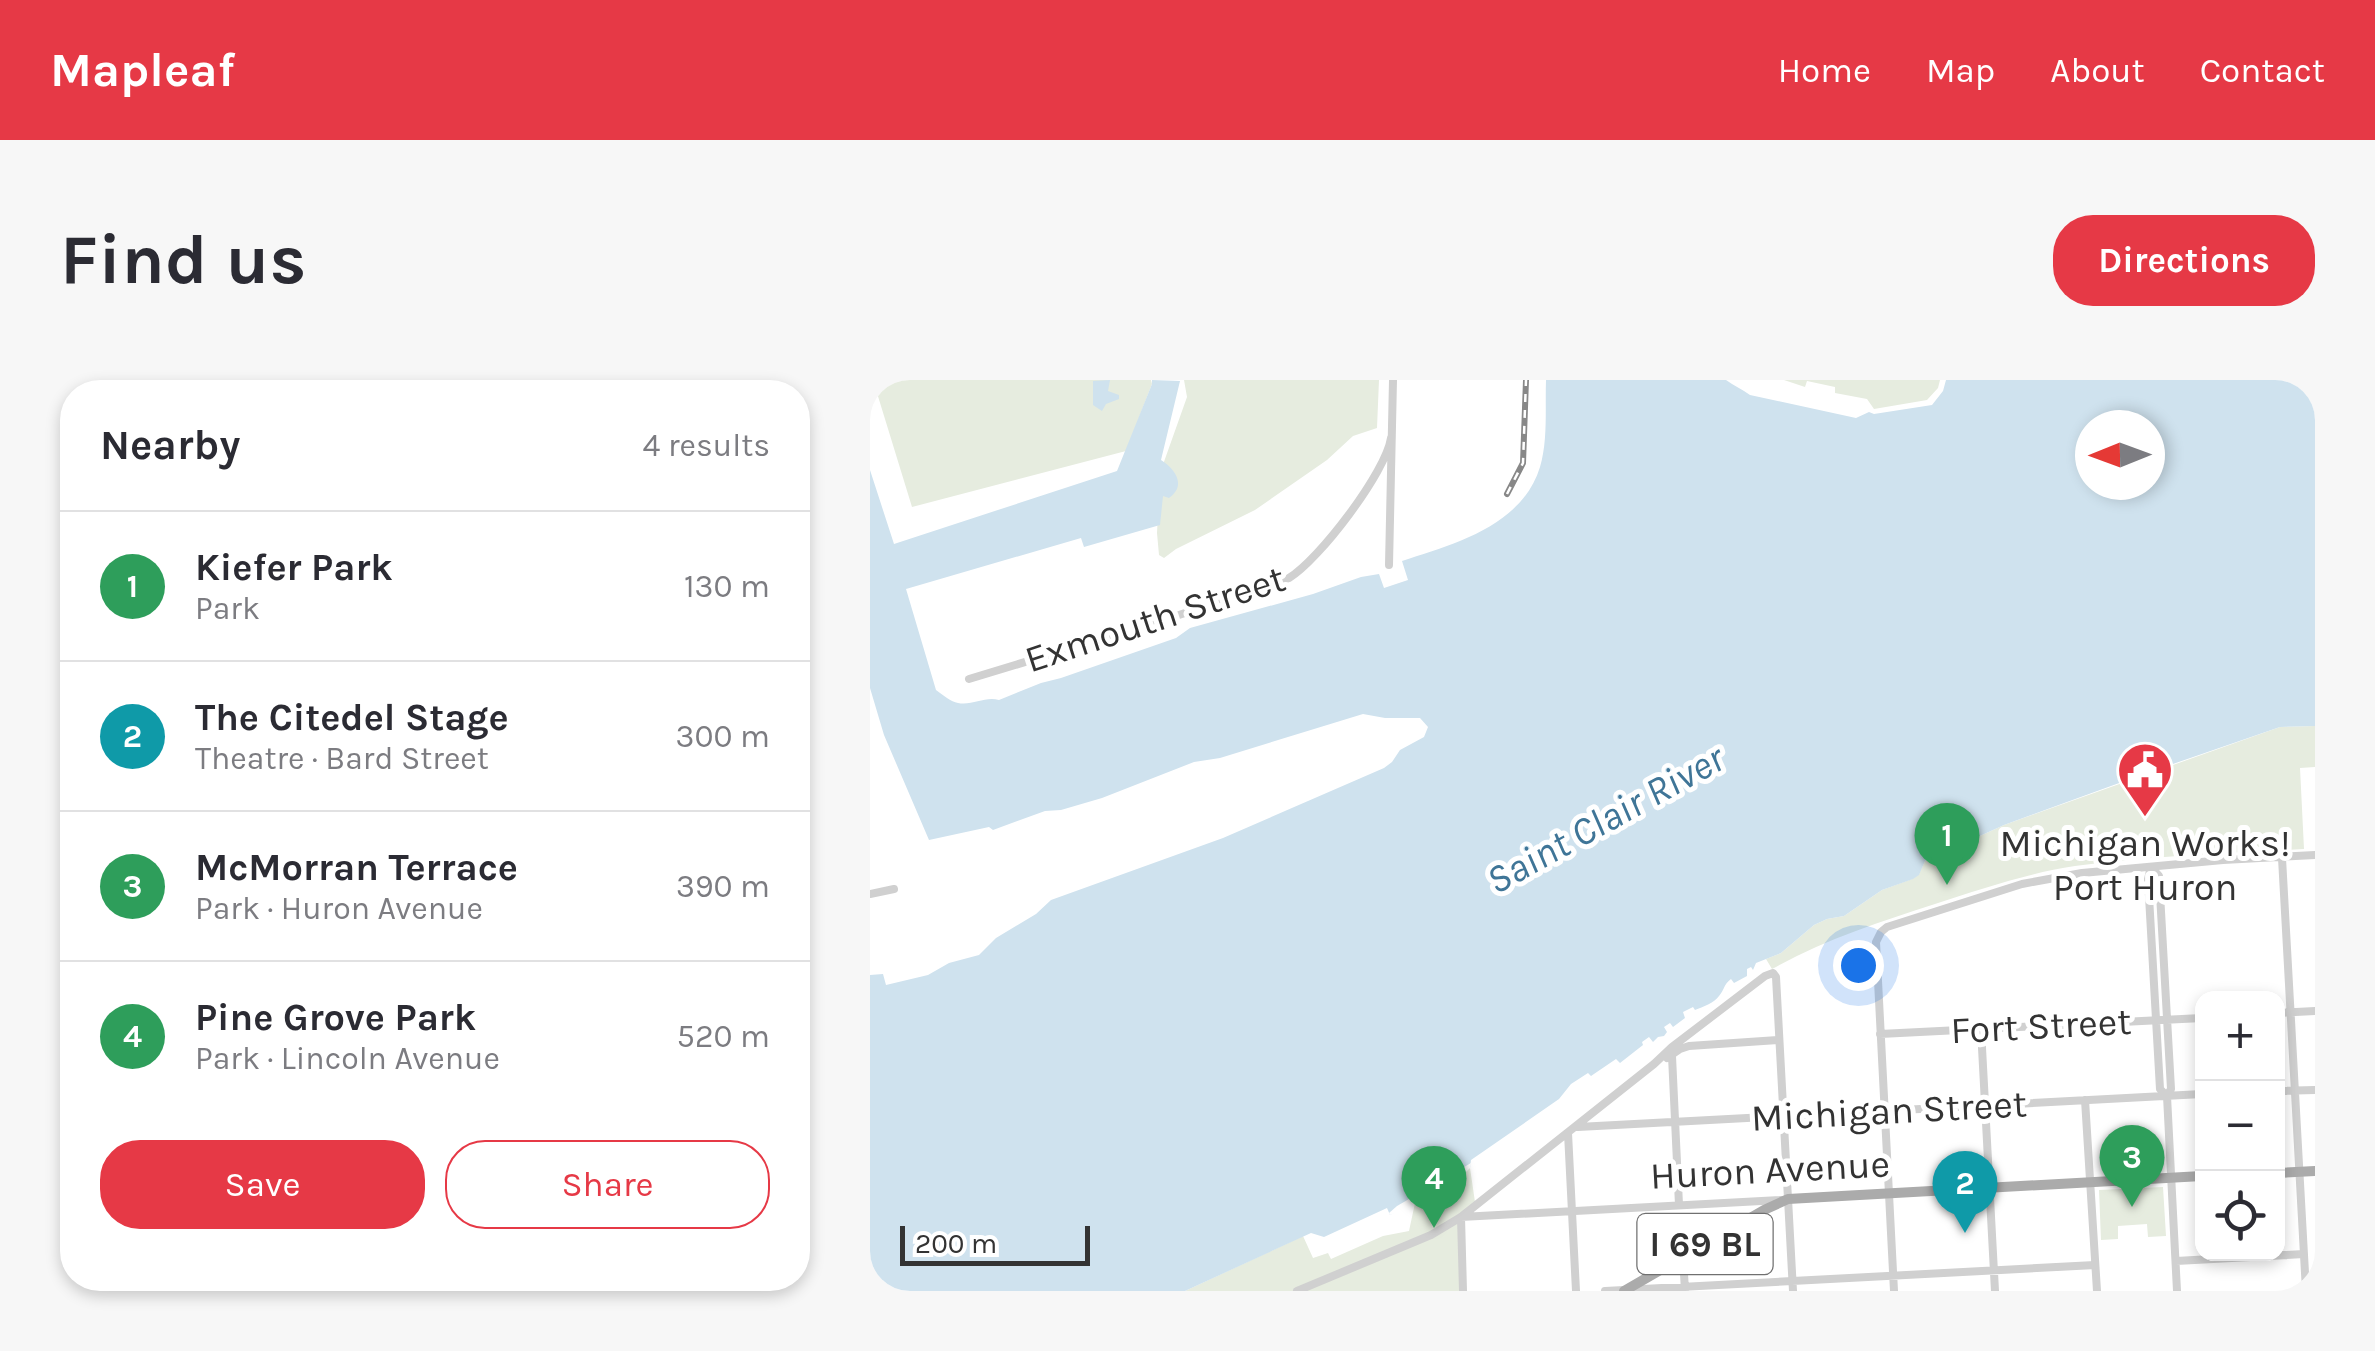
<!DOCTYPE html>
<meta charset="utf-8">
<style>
:root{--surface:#fff;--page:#f7f7f7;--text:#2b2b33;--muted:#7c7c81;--line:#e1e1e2;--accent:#e63946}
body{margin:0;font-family:Karla,sans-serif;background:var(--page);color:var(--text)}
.controls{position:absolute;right:30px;bottom:30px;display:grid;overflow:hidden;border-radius:20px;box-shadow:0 5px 15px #0003}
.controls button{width:90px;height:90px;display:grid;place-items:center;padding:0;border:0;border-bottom:2px solid var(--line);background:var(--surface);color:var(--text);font:50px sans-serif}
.compass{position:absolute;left:1205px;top:30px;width:90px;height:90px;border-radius:50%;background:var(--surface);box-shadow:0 5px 15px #0003;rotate:269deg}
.scale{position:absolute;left:30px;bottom:25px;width:190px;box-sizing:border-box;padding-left:10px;border:5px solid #333;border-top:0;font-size:28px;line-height:35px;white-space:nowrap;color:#333;-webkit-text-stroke:8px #fff;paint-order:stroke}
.you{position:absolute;left:988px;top:585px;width:35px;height:35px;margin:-25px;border:8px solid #fff;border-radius:50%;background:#1a73e8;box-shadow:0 0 0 15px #1a73e833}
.badge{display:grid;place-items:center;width:65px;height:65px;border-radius:50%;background:var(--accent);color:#fff;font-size:32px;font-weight:700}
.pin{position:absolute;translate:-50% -82px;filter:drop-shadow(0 2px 5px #0008)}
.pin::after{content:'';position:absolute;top:52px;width:35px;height:30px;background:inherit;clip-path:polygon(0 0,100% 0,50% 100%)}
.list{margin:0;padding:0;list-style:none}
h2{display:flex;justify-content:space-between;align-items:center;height:130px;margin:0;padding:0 40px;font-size:42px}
h2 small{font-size:32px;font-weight:400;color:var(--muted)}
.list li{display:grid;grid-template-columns:65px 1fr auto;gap:30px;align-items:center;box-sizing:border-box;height:150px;padding:0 40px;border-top:2px solid var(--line)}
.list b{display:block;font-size:38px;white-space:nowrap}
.list p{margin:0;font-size:32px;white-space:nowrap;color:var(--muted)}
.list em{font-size:32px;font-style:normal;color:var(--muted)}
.actions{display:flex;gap:20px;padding:30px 40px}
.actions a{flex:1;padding:22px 0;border:2px solid var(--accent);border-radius:40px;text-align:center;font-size:35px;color:var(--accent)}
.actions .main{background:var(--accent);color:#fff}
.icon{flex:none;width:55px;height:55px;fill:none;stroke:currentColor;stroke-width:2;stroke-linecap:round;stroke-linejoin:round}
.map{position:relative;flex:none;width:1445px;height:911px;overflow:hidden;border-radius:40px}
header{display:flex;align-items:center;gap:60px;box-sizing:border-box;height:140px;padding:0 50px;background:var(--accent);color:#fff}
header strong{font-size:48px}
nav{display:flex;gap:55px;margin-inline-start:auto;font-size:35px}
.intro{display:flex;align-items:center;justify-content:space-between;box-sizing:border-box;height:240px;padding:0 60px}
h1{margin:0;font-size:70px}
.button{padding:25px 45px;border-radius:40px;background:var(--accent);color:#fff;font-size:35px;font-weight:700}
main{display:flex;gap:60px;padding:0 60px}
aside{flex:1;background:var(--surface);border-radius:40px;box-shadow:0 5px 15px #0003}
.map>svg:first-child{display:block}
.green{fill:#e6ecdf}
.water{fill:#cfe2ee;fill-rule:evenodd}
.pier{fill:#fff}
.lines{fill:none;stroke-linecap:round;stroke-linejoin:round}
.minor{stroke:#d0d0d0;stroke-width:8}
.major{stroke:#ababab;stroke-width:10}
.rail-casing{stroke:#888;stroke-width:6}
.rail{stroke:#fff;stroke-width:2.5;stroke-dasharray:8;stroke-linecap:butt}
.labels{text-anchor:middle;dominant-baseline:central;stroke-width:10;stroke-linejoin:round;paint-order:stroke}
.shield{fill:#fff;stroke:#707070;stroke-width:2.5}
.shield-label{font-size:35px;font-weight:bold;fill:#333}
.street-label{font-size:38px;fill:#333;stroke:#fff}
.poi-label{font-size:38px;fill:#333;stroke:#fff}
.water-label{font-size:40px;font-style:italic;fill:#3f7597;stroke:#fff}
</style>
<header>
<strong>Mapleaf</strong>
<nav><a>Home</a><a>Map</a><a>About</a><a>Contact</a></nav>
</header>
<div class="intro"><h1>Find us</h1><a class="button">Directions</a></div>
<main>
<aside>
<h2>Nearby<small>4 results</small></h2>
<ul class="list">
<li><span class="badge" style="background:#2e9e5b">1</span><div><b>Kiefer Park</b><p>Park</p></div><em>130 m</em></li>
<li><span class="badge" style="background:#0f9aa8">2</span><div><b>The Citedel Stage</b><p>Theatre · Bard Street</p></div><em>300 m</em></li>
<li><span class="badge" style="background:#2e9e5b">3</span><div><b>McMorran Terrace</b><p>Park · Huron Avenue</p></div><em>390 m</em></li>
<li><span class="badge" style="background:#2e9e5b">4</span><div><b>Pine Grove Park</b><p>Park · Lincoln Avenue</p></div><em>520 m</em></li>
</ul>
<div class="actions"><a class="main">Save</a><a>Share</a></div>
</aside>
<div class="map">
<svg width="1445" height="911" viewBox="0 0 1445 911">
<rect width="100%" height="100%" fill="#fff"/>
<path class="green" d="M 3,0 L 281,0 L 282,4 L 256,71 L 42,127 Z
M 314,0 L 509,0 L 507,48 L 483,56 L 457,80 L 385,130 L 306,169 L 294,178 L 289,175 L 287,153 L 290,93 L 317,17 Z
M 914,0 L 1070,0 L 1068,8 L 1057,20 L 1004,29 L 997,19 L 965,13 L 965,7 L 937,1 L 935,7 Z
M 1445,346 L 1445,387 L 1430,388 L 1434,469 C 1358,473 1281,476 1205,486 C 1158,493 1111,509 1065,524 C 1009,542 954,560 902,589 L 896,579 L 911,573 L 944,545 L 957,539 L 974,536 L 1012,510 L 1042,499 L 1049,494 L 1055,481 L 1134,445 L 1410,347 Z
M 600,788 L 605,822 L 588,835 L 592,911 L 315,911 L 433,856 L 443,878 L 458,873 L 461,879 L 513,856 L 539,851 L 545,823 Z
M 1293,807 L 1296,856 L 1278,857 L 1277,844 L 1248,846 L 1248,859 L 1231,860 L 1229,810 Z"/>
<path class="water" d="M 240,0 L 238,11 L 249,15 L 249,19 L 236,24 L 232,31 L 223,25 L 223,1 Z
M 282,0 L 310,1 L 291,80 C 305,89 317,105 299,118 L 293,116 L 290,145 L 214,167 L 211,158 L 36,209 L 66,310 C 73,315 81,322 88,323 C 102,326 115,316 129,320 L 171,303 L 191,298 L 306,258 L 320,248 L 443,214 L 491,197 L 509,194 L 514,208 L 538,200 L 532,181 C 584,164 652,146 670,87 C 678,60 675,28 676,0 L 856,0 C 864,6 872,9 880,15 L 986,38 L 999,32 L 1004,34 L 1062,25 L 1073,11 L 1076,0 L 1445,0 L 1445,346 L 1410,347 L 1274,394 L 1134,445 L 1055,481 L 1049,495 L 1043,499 L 1012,510 L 974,536 L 957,539 L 944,545 L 911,573 L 886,583 L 883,590 L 881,587 L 877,589 L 877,596 L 864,603 L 861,599 C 853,605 855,609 849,616 C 844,623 833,627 825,630 L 823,627 L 813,632 L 815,638 L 803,647 L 800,643 L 794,647 L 797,652 L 794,656 L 788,657 L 783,662 L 779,657 L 772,662 L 773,665 L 750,683 L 746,679 L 721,696 L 718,693 L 701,704 L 689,719 L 601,780 L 600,788 L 590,796 L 520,835 L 517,828 L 454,857 L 441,853 L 315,911 L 0,911 L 0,595 L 13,594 L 16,605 L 58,595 L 79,583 L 109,575 L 126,558 L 166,534 L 181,520 L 353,458 L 514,388 L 522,382 L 530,370 L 554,357 L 558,347 L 550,338 L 515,338 L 493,334 L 350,378 L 324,382 L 232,418 L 191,430 L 175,431 L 123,450 L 119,447 L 59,460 L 14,355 L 0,308 L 0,90 L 24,164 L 247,91 L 282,4 ZM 1220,45 L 1280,45 L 1280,105 L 1220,105 Z"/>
<path class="pier" d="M 601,783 L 600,788 L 591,797 L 542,826 L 520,835 L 519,833 L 527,826 Z"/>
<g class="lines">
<path class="minor" d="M 519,185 L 523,0
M 99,299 L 303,237 L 419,198 C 449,180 516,92 521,58
M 1412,478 L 1436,911
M 1281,487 L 1289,496 L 1301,709 L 1297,716 L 1307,911
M 1281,487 L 1278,499 L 1290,709 L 1297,716
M 0,514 L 24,509
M 1408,633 L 1445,631
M 1111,649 L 1125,911
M 1010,654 L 1332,638
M 802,676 L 809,825
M 797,678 L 810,669 L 819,666 L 908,660
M 1408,711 L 1445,710
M 1215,720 L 1227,911
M 708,747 L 1332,714
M 698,753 L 706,911
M 591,837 L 911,820
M 591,837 L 593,911
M 813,876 L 815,911
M 1306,881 L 1434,874
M 427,911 L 561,855 L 591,837 L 784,684 L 802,667 L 895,596 L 903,593 L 906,597 L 923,911
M 735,911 L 1225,885
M 1024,911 L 1006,562 L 1011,552 L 1017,547 L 1152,504 L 1212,493 L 1353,480 L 1445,475"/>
<path class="major" d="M 1408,793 L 1445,791
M 754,911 L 894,830 L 918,819 L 1332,796"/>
<g class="rail-casing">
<path id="rail" d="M 637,114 L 653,83 L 656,0"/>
</g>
<use href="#rail" class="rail"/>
</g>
<defs>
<g id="civic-pin" transform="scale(2.875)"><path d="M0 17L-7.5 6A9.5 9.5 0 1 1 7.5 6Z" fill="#e63946" stroke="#fff"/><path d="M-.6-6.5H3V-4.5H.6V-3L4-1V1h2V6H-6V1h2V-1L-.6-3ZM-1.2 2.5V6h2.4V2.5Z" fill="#fff"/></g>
</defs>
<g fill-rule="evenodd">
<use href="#civic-pin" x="1275" y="390"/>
</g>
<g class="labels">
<rect class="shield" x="767.5" y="834" width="135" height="60" rx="8"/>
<g class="shield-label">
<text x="835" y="864">I 69 BL</text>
</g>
<g class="street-label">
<text transform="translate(285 239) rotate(-18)">Exmouth Street</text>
<text transform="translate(1171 646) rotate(-3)">Fort Street</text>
<text transform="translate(1019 731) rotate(-3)">Michigan Street</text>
<text transform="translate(900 790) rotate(-3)">Huron Avenue</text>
</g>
<g class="poi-label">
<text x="1275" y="463">Michigan Works!<tspan x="1275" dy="44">Port Huron</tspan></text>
</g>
<g class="water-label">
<text transform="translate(735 439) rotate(-29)">Saint Clair River</text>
</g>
</g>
</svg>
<div class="controls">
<button>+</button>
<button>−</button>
<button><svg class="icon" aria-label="locate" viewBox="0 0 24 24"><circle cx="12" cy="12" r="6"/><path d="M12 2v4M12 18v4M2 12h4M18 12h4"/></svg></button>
</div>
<svg class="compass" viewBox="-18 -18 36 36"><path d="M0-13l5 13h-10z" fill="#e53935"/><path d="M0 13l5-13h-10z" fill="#7c7c81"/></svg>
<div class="scale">200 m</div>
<div class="you"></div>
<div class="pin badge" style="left:1077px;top:505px;background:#2e9e5b">1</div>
<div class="pin badge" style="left:1095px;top:853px;background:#0f9aa8">2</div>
<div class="pin badge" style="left:1262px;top:827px;background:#2e9e5b">3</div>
<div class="pin badge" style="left:564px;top:848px;background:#2e9e5b">4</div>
</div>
</main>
